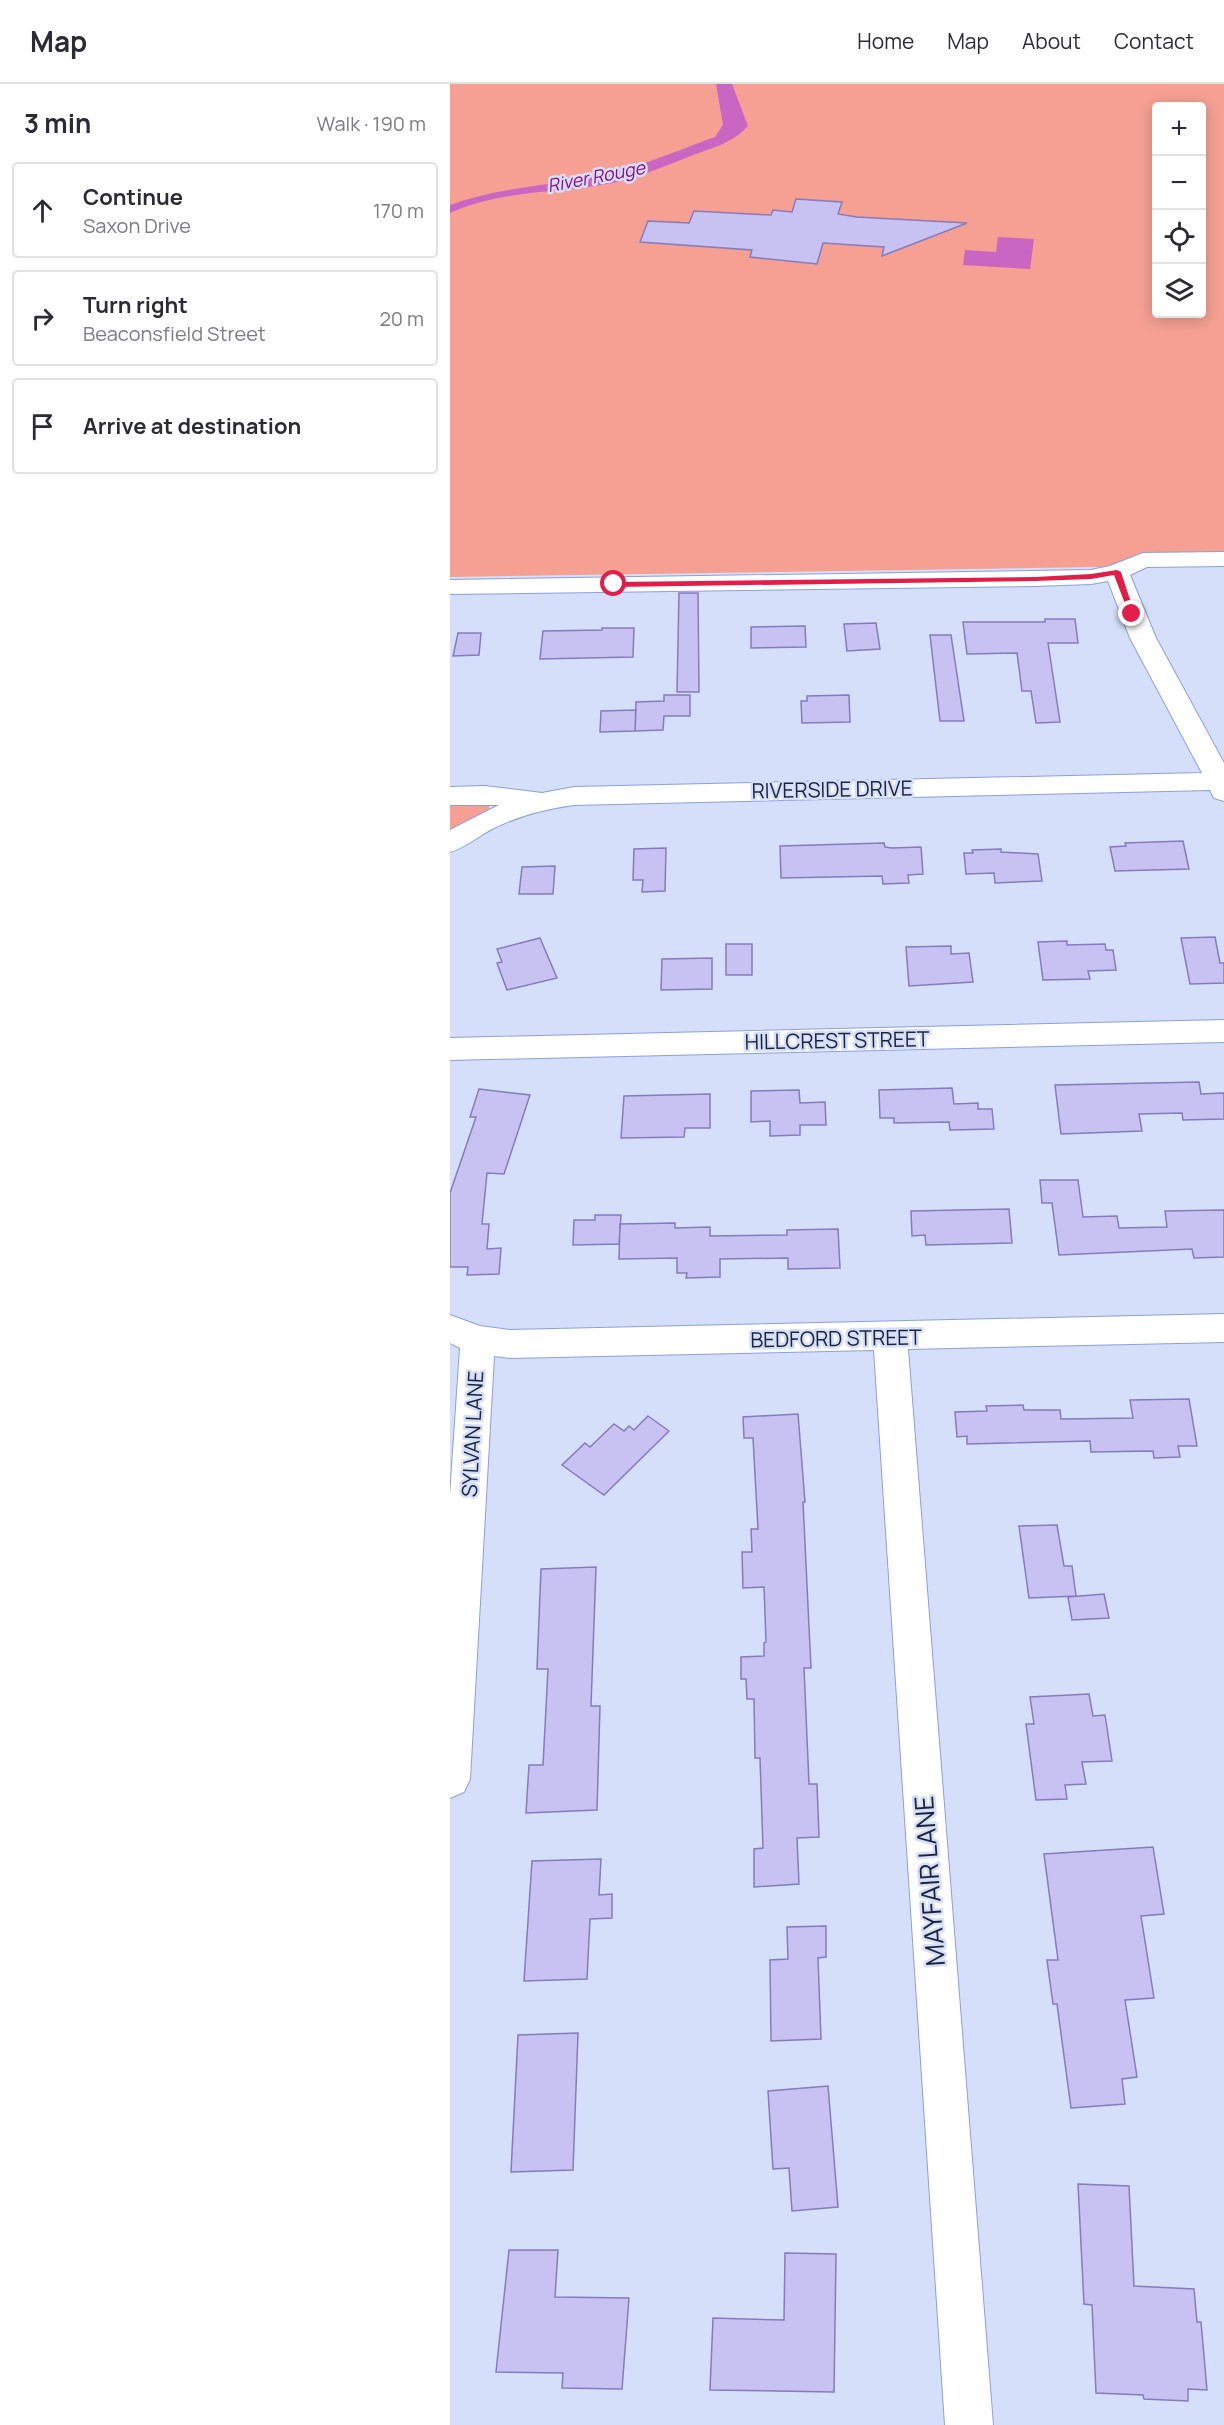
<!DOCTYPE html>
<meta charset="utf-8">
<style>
:root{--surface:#fff;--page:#f2f2f3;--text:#2b2b33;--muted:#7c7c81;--line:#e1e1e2}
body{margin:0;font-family:Manrope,sans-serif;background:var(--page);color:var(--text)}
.controls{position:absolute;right:18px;top:18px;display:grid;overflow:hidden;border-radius:6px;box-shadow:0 3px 15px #0003}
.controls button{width:54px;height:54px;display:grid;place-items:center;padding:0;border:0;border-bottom:2px solid var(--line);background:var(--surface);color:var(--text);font:30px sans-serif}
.stop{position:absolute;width:18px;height:18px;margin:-14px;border:4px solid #e11d48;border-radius:50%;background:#fff}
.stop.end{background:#e11d48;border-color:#fff;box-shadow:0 2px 6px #0008}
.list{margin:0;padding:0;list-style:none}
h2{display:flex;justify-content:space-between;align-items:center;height:78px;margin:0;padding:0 24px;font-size:26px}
h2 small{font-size:20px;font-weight:400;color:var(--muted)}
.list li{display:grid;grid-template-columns:39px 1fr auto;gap:18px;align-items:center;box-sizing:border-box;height:96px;margin:0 12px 12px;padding:0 12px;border:2px solid var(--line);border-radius:6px}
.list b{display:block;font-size:22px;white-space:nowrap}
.list p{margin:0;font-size:20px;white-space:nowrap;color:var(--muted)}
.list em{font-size:20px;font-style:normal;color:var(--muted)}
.icon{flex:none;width:33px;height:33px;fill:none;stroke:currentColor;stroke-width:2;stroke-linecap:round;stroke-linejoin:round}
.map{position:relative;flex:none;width:774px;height:2341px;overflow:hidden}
header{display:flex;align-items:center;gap:36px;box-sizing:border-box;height:84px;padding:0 30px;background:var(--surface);border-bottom:2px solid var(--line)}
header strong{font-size:28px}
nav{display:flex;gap:33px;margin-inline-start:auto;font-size:21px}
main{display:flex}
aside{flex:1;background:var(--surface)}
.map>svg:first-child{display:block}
.green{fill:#f5a092;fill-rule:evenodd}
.water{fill:#c966c3}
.building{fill:#c7c2f2;stroke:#857cbb;stroke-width:1.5}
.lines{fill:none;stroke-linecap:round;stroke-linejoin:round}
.minor-casing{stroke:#8ba0de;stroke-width:2}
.minor{fill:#fff;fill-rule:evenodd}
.route{fill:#e11d48}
.labels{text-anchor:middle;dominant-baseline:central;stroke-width:5;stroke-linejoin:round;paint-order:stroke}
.far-water-label{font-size:18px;font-style:italic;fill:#8b0787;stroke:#d5dff9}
.street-label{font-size:21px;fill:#1c233b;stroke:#d5dff9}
.near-street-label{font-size:26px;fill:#1c233b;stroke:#d5dff9}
</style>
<header>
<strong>Map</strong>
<nav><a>Home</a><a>Map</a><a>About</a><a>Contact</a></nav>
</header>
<main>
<aside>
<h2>3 min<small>Walk · 190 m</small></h2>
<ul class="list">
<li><svg class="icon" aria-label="ahead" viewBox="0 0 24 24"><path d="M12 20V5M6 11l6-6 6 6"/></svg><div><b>Continue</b><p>Saxon Drive</p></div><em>170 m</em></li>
<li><svg class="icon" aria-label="right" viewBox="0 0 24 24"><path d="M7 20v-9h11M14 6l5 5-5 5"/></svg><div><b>Turn right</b><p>Beaconsfield Street</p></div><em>20 m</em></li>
<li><svg class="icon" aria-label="arrive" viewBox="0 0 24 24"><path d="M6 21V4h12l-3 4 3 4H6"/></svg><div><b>Arrive at destination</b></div></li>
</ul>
</aside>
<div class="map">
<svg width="774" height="2341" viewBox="0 0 774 2341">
<rect width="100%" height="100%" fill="#d5dff9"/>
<path class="green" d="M 0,0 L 774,0 L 774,481 L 0,493 ZM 706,22 L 752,22 L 752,230 L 706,230 Z
M 40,719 L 39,725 L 0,748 L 0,720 Z"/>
<path class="water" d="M 266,0 L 282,0 L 298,42 C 283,59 261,64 241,72 C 215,82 190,93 163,99 C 109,109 50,106 0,129 L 0,121 C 44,105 88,102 134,95 C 179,88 223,68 265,53 L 273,41 Z
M 548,153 L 584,155 L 580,185 L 513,181 L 515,166 L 546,168 Z"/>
<path class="building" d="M 346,115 L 392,118 L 388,130 L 407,133 L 517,139 L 432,172 L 434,163 L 373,159 L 367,180 L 300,173 L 302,166 L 190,158 L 198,137 L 239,139 L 244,127 L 321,131 L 323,126 L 342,128 Z
M 229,509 L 248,509 L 249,608 L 227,608 Z
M 595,535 L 625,535 L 628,559 L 598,559 L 610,638 L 586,639 L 581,607 L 572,607 L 567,569 L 517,570 L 513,538 L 595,538 Z
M 426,539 L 430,565 L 397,567 L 394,540 Z
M 355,542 L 356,563 L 301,564 L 301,543 Z
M 152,544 L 184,544 L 183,573 L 90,575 L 93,547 L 152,546 Z
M 8,549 L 31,549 L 29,571 L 3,572 Z
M 480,551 L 501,551 L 514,637 L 490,637 Z
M 214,611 L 240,611 L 240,632 L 214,632 L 213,646 L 185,647 L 186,618 L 214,617 Z
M 399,611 L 400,638 L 352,639 L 351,617 L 357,617 L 357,612 Z
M 186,626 L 185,647 L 150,648 L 151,627 Z
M 733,757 L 739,785 L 665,787 L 660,763 L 676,762 L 675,759 Z
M 434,759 L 435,763 L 442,764 L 471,763 L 473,790 L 458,791 L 459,799 L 433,800 L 432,792 L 331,794 L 330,762 Z
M 216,764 L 215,807 L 192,808 L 193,796 L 183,796 L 184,765 Z
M 551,765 L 551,768 L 588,770 L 592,797 L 545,799 L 544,789 L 516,790 L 514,769 L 523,769 L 522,766 Z
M 105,782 L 103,810 L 69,810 L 72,783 Z
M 765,853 L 770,879 L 774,879 L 774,899 L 740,900 L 731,854 Z
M 90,854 L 107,894 L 57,906 L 47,879 L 52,878 L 47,865 Z
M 617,857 L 617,861 L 655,860 L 656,866 L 663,866 L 666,886 L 638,887 L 640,895 L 593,896 L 588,858 Z
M 276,860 L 302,860 L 302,891 L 276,891 Z
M 501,862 L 501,870 L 519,869 L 523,898 L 459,902 L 456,863 Z
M 262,874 L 262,905 L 211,906 L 212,875 Z
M 749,998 L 751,1010 L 774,1009 L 774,1035 L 733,1036 L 732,1029 L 689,1030 L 692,1047 L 611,1050 L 605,1001 Z
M 502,1004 L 504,1020 L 528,1019 L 528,1025 L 542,1025 L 544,1045 L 500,1046 L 499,1038 L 444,1039 L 444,1034 L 430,1034 L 429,1006 Z
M 29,1005 L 80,1011 L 54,1090 L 37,1089 L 32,1140 L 39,1140 L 37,1165 L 51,1164 L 49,1190 L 17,1191 L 18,1183 L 0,1183 L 0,1109 L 26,1033 L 20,1033 Z
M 349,1006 L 350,1019 L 375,1018 L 376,1041 L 350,1041 L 350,1051 L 320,1052 L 320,1037 L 301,1038 L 301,1007 Z
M 260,1010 L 260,1044 L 235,1044 L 234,1053 L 171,1054 L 174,1012 Z
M 590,1096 L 628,1096 L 633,1133 L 667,1132 L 669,1144 L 717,1143 L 715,1127 L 774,1126 L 774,1173 L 744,1174 L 742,1165 L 609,1171 L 602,1119 L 592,1119 Z
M 559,1125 L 562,1159 L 476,1161 L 475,1151 L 462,1152 L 461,1127 Z
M 145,1131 L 171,1131 L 169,1160 L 123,1161 L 124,1136 L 145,1136 Z
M 225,1139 L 225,1144 L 260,1143 L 260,1152 L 337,1151 L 337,1146 L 388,1145 L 390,1184 L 338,1185 L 338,1174 L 270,1175 L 270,1193 L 236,1194 L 237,1189 L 227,1189 L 227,1174 L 169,1175 L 170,1140 Z
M 739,1315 L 747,1362 L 728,1362 L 730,1373 L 704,1374 L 703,1367 L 641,1368 L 640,1357 L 517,1360 L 517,1352 L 507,1353 L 505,1328 L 537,1327 L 536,1322 L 573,1321 L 574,1326 L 610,1326 L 611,1335 L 683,1334 L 680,1316 Z
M 348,1330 L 355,1418 L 353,1418 L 361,1584 L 354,1584 L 359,1700 L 367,1700 L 369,1753 L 347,1754 L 349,1800 L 304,1803 L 304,1765 L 313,1764 L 310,1674 L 305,1674 L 304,1615 L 297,1615 L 296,1595 L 291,1595 L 291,1573 L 314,1572 L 314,1559 L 316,1558 L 314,1503 L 293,1504 L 292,1468 L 302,1468 L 301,1445 L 308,1445 L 303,1354 L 294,1354 L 293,1333 Z
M 198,1332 L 219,1347 L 154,1411 L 112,1381 L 135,1359 L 140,1363 L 164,1340 L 174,1347 L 179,1342 L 184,1346 Z
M 607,1441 L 614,1482 L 622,1482 L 626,1512 L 579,1514 L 569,1442 Z
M 146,1483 L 141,1622 L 150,1622 L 147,1726 L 76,1729 L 79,1681 L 93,1681 L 98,1585 L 87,1585 L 91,1485 Z
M 654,1510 L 659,1534 L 622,1536 L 618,1513 Z
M 639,1610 L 643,1632 L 655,1631 L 662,1677 L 632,1678 L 636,1700 L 615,1701 L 617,1715 L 586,1716 L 576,1640 L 584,1640 L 580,1613 Z
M 703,1763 L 714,1830 L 691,1832 L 704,1914 L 675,1916 L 687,1993 L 672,1995 L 675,2020 L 621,2024 L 607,1920 L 603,1920 L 597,1876 L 608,1876 L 594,1770 Z
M 151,1775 L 149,1811 L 162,1810 L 162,1834 L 140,1835 L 137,1895 L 74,1897 L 82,1777 Z
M 376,1842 L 376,1873 L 368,1874 L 371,1955 L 321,1957 L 320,1876 L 338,1875 L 337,1843 Z
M 128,1949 L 123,2086 L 61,2088 L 68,1951 Z
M 378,2002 L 388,2123 L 342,2127 L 339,2084 L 323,2085 L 318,2007 Z
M 628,2100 L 679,2102 L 684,2202 L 744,2205 L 747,2238 L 751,2238 L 757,2306 L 738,2305 L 738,2317 L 694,2315 L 693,2311 L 646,2309 L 642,2221 L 634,2220 Z
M 59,2166 L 108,2166 L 105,2213 L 179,2214 L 172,2305 L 112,2304 L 113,2289 L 46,2288 Z
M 335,2169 L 386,2170 L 384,2308 L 260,2306 L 263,2234 L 334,2236 Z"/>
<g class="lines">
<g class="minor-casing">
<path id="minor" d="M 774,468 L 774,482 L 697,483 L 680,491 L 706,554 L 774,679 L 774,717 L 764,714 L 760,706 L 124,721 C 95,725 68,732 42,745 C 27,753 15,764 0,768 L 0,746 L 49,721 L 0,721 L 0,703 L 35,702 L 92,709 L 124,703 L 752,689 L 680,554 L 658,497 L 641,500 L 585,502 L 0,510 L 0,496 L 641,486 L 660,482 L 693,469 Z
M 774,936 L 774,958 L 0,976 L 0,954 Z
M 774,1230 L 774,1258 L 458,1265 L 543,2341 L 495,2341 L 424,1266 L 60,1274 L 44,1272 L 20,1695 L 14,1708 L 0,1714 L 0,1412 L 10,1264 L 0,1259 L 0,1231 L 30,1242 L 60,1246 Z"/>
</g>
<use href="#minor" class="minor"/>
</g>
<path class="route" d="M 667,486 L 671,488 L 685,531 L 679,530 L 664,491 L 641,495 L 585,497 L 164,503 L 160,500 L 164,498 L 585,493 L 641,490 Z"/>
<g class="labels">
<g class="far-water-label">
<text transform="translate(146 92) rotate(-11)">River Rouge</text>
</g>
<g class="street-label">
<text transform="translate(382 705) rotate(-1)">RIVERSIDE DRIVE</text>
<text transform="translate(387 956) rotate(-1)">HILLCREST STREET</text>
<text transform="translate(386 1254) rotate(-1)">BEDFORD STREET</text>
<text transform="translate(22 1350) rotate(-87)">SYLVAN LANE</text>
</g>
<g class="near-street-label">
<text transform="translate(479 1797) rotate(-94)">MAYFAIR LANE</text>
</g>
</g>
</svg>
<div class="controls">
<button>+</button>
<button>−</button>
<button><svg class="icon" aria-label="locate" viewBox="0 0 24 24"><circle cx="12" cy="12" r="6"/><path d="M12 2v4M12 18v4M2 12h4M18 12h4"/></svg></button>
<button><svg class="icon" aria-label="layers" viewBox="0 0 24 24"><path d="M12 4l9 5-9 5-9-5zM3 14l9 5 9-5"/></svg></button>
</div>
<div class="stop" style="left:164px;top:500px"></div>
<div class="stop end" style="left:682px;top:530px"></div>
</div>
</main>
